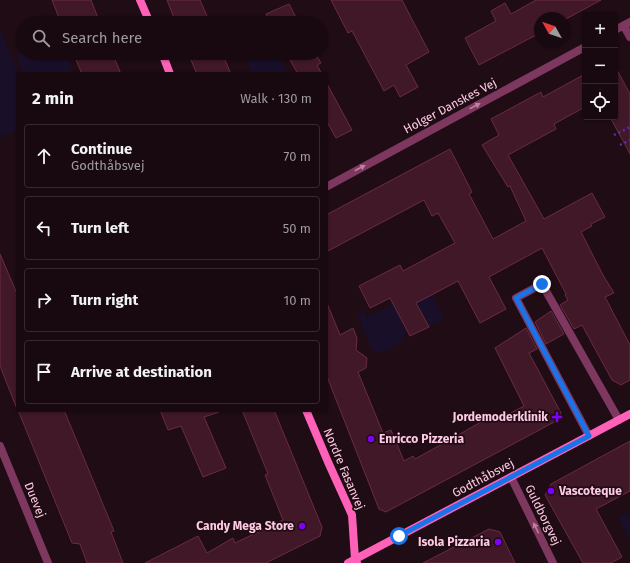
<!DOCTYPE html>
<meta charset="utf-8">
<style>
:root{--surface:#17090f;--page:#24171d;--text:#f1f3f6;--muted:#9e9a9e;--line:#362a2f}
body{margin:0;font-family:"Fira Sans",sans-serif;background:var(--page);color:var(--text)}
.controls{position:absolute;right:12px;top:12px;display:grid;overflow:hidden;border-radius:4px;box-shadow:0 1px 3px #0004}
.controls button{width:36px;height:36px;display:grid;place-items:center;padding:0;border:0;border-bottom:1px solid var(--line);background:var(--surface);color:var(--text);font:20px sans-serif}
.compass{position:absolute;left:534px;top:12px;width:36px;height:36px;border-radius:50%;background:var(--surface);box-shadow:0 1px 3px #0004;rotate:310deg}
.stop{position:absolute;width:12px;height:12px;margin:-9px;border:3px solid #1a73e8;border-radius:50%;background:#fff}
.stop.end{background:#1a73e8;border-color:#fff;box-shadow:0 1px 4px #0008}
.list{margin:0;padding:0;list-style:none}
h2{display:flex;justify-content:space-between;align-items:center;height:52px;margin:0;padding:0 16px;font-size:17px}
h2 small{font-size:13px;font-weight:400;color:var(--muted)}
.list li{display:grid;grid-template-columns:26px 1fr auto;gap:12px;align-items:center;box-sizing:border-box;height:64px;margin:0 8px 8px;padding:0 8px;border:1px solid var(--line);border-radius:4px}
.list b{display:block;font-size:15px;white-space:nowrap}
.list p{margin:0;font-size:13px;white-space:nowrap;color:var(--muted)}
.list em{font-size:13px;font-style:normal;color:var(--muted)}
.icon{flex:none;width:22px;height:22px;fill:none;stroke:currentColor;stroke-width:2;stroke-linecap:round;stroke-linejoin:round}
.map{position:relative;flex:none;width:630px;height:563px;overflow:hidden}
.search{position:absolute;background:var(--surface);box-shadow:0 1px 3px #0004;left:16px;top:16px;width:312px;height:44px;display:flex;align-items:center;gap:10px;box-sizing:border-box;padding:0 14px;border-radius:22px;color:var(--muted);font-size:15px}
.panel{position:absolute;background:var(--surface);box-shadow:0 1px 3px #0004;left:16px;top:72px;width:312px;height:340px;border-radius:4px}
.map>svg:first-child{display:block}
.green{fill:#190f29}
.building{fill:#401827;stroke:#6c2a43}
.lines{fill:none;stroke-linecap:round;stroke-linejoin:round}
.path{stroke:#5c2cb1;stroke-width:2.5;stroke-dasharray:2 3;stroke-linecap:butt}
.lane{stroke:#7e375e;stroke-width:8}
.street{stroke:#7e375e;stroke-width:8}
.secondary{stroke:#ff61b9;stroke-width:8}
.oneway{fill:#be80a0}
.route{stroke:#1a73e8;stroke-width:5}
.poi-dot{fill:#7f00f5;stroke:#1f0c14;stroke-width:1.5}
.labels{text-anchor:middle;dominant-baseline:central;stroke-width:3.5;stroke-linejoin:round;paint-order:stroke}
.street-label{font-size:12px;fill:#ffcae3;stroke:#1f0c14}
.poi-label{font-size:12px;font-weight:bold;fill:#ffcae3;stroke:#1f0c14;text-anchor:end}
</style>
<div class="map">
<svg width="630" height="563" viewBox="0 0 630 563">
<rect width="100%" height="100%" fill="#1f0c14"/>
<path class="green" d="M 0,27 L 18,74 L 18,130 L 0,137 Z
M 23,52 L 23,53 L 65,53 L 74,74 L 23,74 L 16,55 Z
M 244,53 L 278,53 L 288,74 L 252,74 Z
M 428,287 L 444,319 L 429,327 L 419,308 L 401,319 L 407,333 C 397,345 392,351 376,353 L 371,348 L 357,315 L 364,311 L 367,317 Z
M 630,512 L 630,542 L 618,517 Z"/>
<path class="building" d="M 52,0 L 91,0 L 100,23 L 61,23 Z
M 167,0 L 200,0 L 210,23 L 176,23 Z
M 331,0 L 402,0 L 429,52 L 406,65 L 418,87 L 400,97 L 394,85 L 384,91 L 352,31 L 348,33 Z
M 536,0 L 601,0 L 564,20 L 564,18 L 540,18 L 540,33 L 479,65 L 465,38 L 496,21 L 491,11 L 505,3 L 511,14 Z
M 289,4 L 299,23 L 270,23 L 266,14 Z
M 73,53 L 112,53 L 121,74 L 82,74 Z
M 188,53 L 222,53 L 231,74 L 197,74 Z
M 286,53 L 315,53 L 321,63 L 317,65 L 322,74 L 298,74 Z
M 615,66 L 630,94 L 630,154 L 610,117 L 615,117 Z
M 585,74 L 585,107 L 554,124 L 556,129 L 508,155 L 544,219 L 592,193 L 605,217 L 591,224 L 592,226 L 581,232 L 603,275 L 614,293 L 605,297 L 630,345 L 630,380 L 621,385 L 612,380 L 582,325 L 574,329 L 560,305 L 568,300 L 565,295 L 566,294 L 542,248 L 489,277 L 506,309 L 480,323 L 458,281 L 416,303 L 429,327 L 410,336 L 390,298 L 370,308 L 359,286 L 400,265 L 403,271 L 455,243 L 438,213 L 432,216 L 424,200 L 326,252 L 326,215 L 450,149 L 472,192 L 469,194 L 493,239 L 526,221 L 510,186 L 508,187 L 482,145 L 499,135 L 491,119 L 541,92 L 543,97 Z
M 326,82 L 352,130 L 336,138 L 326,120 Z
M 0,254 L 18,296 L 17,409 L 0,366 Z
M 326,303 L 327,303 L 340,335 L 353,328 L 357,338 L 356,350 L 367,358 L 366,368 L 358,372 L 383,433 L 391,430 L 404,461 L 413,456 L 415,459 L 444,443 L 481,422 L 480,421 L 494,414 L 497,420 L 524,406 L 495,348 L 526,328 L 537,349 L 529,353 L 561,413 L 558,420 L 386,512 L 379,509 L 326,374 Z
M 551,311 L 564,334 L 546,344 L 535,322 Z
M 18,410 L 64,410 L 114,531 L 111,532 L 123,563 L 87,563 L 80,544 L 72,543 Z
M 160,410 L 218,410 L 219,412 L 204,417 L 226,468 L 203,477 L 181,426 L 168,430 Z
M 242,410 L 274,410 L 322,527 L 320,536 L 266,563 L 145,563 L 198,536 L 207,553 L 233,538 L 235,543 L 283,520 L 265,475 L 268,474 Z
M 630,441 L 630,491 L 596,509 L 622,557 L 611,563 L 583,563 L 545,495 L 551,484 Z
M 489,529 L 500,532 L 515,563 L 423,563 Z"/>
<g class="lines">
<path class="path" d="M 614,135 L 630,127
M 620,145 L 630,140"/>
<path class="lane" d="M 589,436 L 516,298 L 542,284 L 619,420"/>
<path class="street" d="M 624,26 L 630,37
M 615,30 L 630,22
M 326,187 L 585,47
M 0,446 L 48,563
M 511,477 L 553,563"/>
<path class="secondary" d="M 140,0 L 150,23
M 162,53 L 170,74
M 306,410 L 328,462 L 352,515 L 355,559 L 357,563
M 348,563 L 630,414"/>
</g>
<defs><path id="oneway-solid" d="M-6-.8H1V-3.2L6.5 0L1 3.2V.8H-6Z"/></defs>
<g class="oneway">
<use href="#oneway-solid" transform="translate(475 106) rotate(-28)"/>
<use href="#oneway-solid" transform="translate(360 168) rotate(-28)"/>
<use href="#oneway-solid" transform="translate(536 528) rotate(-116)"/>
</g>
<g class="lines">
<path class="route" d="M 399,536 L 589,436 L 516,298 L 542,284"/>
</g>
<g class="poi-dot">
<path d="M555 411h4v4h4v4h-4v4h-4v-4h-4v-4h4z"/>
<circle cx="371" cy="439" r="4"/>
<circle cx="551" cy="491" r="4"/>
<circle cx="302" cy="526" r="4"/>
<circle cx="498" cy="542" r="4"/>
</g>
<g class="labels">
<g class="street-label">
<text transform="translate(450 106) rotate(-28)">Holger Danskes Vej</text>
<text transform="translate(344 469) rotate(67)">Nordre Fasanvej</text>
<text transform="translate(483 478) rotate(-28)">Godthåbsvej</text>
<text transform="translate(35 500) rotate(68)">Duevej</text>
<text transform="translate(543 515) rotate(64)">Guldborgvej</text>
</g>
<g class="poi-label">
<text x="548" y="417">Jordemoderklinik</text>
<text x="379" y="439" text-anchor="start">Enricco Pizzeria</text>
<text x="559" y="491" text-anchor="start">Vascoteque</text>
<text x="294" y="526">Candy Mega Store</text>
<text x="490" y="542">Isola Pizzaria</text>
</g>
</g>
</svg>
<div class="controls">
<button>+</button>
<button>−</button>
<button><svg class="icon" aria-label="locate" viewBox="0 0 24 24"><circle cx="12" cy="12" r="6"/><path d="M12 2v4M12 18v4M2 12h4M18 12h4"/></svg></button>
</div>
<svg class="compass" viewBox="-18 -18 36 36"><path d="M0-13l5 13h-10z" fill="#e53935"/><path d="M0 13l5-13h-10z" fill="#9e9a9e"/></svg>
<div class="stop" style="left:399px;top:536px"></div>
<div class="stop end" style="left:542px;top:284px"></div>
<div class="search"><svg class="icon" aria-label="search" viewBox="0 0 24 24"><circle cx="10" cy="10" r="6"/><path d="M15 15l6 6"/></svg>Search here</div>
<section class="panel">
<h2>2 min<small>Walk · 130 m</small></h2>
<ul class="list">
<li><svg class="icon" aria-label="ahead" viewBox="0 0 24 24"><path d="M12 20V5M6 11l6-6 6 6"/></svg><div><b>Continue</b><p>Godthåbsvej</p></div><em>70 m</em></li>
<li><svg class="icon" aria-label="left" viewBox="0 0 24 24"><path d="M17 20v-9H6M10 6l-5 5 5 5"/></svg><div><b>Turn left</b></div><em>50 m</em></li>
<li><svg class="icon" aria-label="right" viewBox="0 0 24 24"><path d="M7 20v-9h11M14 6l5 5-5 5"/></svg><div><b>Turn right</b></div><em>10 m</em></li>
<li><svg class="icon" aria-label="arrive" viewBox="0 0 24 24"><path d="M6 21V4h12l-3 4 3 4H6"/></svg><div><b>Arrive at destination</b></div></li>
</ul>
</section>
</div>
